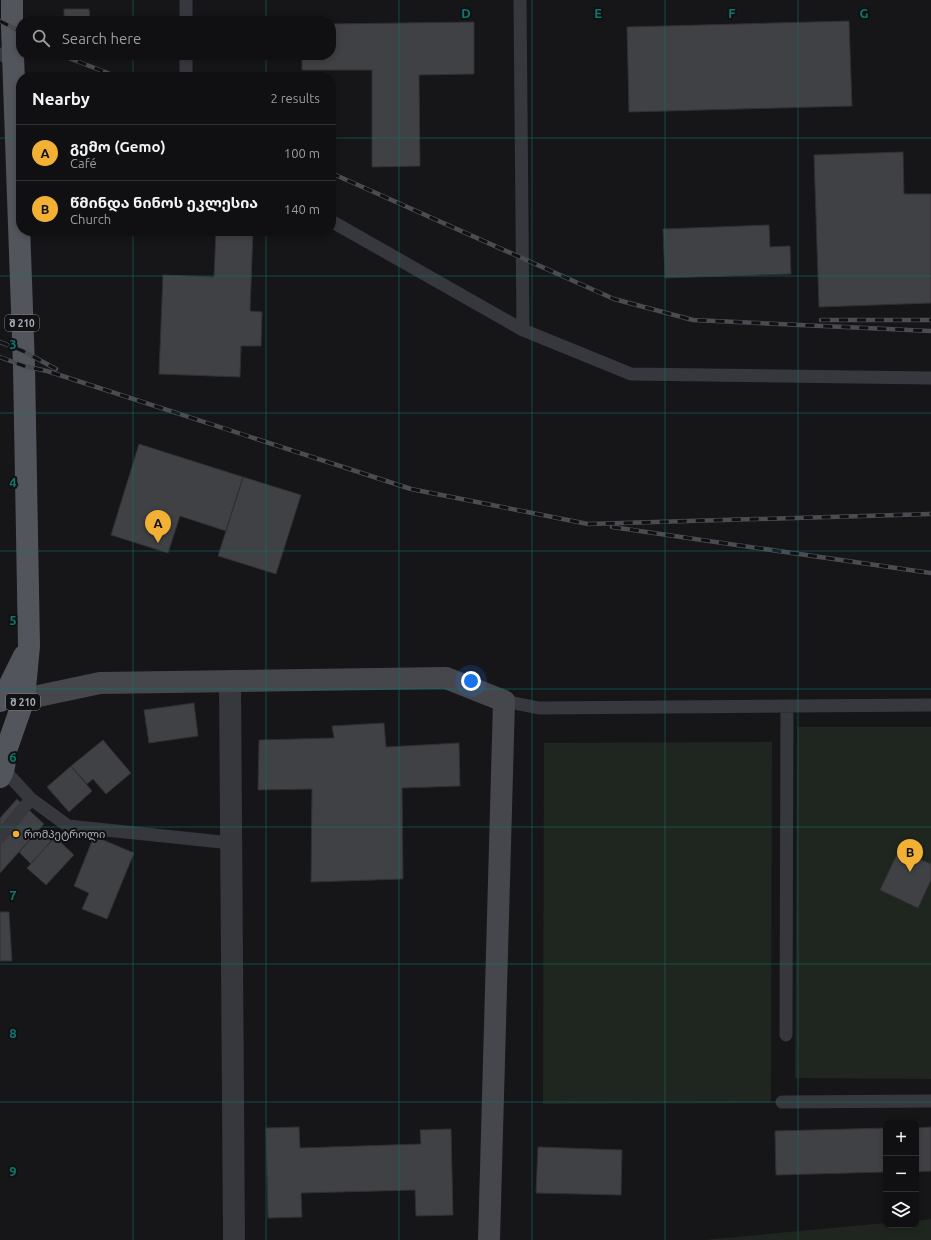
<!DOCTYPE html>
<meta charset="utf-8">
<style>
:root{--surface:#101012;--page:#1e1e20;--text:#f1f3f6;--muted:#9c9d9f;--line:#303032;--accent:#f2b134}
body{margin:0;font-family:Ubuntu,"Noto Sans Georgian",sans-serif;background:var(--page);color:var(--text)}
.controls{position:absolute;right:12px;bottom:12px;display:grid;overflow:hidden;border-radius:8px;box-shadow:0 2px 6px #0003}
.controls button{width:36px;height:36px;display:grid;place-items:center;padding:0;border:0;border-bottom:1px solid var(--line);background:var(--surface);color:var(--text);font:20px sans-serif}
.you{position:absolute;left:471px;top:681px;width:14px;height:14px;margin:-10px;border:3px solid #fff;border-radius:50%;background:#1a73e8;box-shadow:0 0 0 6px #1a73e833}
.badge{display:grid;place-items:center;width:26px;height:26px;border-radius:50%;background:var(--accent);color:#111;font-size:13px;font-weight:700}
.pin{position:absolute;translate:-50% -33px;filter:drop-shadow(0 1px 2px #0008)}
.pin::after{content:'';position:absolute;top:21px;width:14px;height:12px;background:inherit;clip-path:polygon(0 0,100% 0,50% 100%)}
.list{margin:0;padding:0;list-style:none}
h2{display:flex;justify-content:space-between;align-items:center;height:52px;margin:0;padding:0 16px;font-size:17px}
h2 small{font-size:13px;font-weight:400;color:var(--muted)}
.list li{display:grid;grid-template-columns:26px 1fr auto;gap:12px;align-items:center;box-sizing:border-box;height:56px;padding:0 16px;border-top:1px solid var(--line)}
.list b{display:block;font-size:15px;white-space:nowrap}
.list p{margin:0;font-size:13px;white-space:nowrap;color:var(--muted)}
.list em{font-size:13px;font-style:normal;color:var(--muted)}
.icon{flex:none;width:22px;height:22px;fill:none;stroke:currentColor;stroke-width:2;stroke-linecap:round;stroke-linejoin:round}
.map{position:relative;flex:none;width:931px;height:1240px;overflow:hidden}
.search{position:absolute;background:var(--surface);box-shadow:0 2px 6px #0003;left:16px;top:16px;width:320px;height:44px;display:flex;align-items:center;gap:10px;box-sizing:border-box;padding:0 14px;border-radius:16px;color:var(--muted);font-size:15px}
.panel{position:absolute;background:var(--surface);box-shadow:0 2px 6px #0003;left:16px;top:72px;width:320px;height:164px;border-radius:16px}
.map>svg:first-child{display:block}
.green{fill:#1e261f}
.building{fill:#404145;stroke:#303034}
.lines{fill:none;stroke-linecap:round;stroke-linejoin:round}
.lane{stroke:#37383d;stroke-width:13}
.street{stroke:#37383d;stroke-width:22}
.secondary{stroke:#45474d;stroke-width:22}
.primary{stroke:#53555c;stroke-width:22}
.rail-casing{stroke:#4a4c52;stroke-width:4.5}
.rail{stroke:#111113;stroke-width:3;stroke-dasharray:9;stroke-linecap:butt}
.grid{fill:none;stroke:#0f766e;stroke-width:1;stroke-opacity:0.55}
.poi-dot{fill:#f2b134;stroke:#111113;stroke-width:1.5}
.labels{text-anchor:middle;dominant-baseline:central;stroke-width:4;stroke-linejoin:round;paint-order:stroke}
.shield{fill:#111113;stroke:#7b7e86;stroke-width:1}
.shield-label{font-size:10px;font-weight:bold;fill:#a8adb8}
.poi-label{font-size:11px;fill:#a8adb8;stroke:#111113;text-anchor:start}
.grid-label{font-size:13px;text-anchor:middle;font-weight:bold;fill:#0f766e;stroke:#111113;stroke-width:4;stroke-linejoin:round;paint-order:stroke}
</style>
<div class="map">
<svg width="931" height="1240" viewBox="0 0 931 1240">
<rect width="100%" height="100%" fill="#161618"/>
<path class="green" d="M 797,727 L 931,727 L 931,1079 L 795,1078 Z
M 772,742 L 771,1103 L 543,1104 L 544,743 Z
M 931,1219 L 931,1240 L 704,1240 L 886,1223 L 886,1225 L 916,1225 L 916,1221 Z"/>
<path class="building" d="M 64,9 L 89,9 L 90,21 L 64,21 Z
M 849,21 L 852,106 L 629,112 L 627,27 Z
M 474,22 L 474,74 L 419,75 L 420,166 L 372,167 L 372,70 L 302,70 L 302,55 L 331,55 L 331,24 Z
M 903,152 L 904,194 L 931,194 L 931,303 L 819,307 L 814,155 Z
M 769,225 L 770,247 L 790,246 L 791,274 L 665,278 L 663,229 Z
M 216,231 L 253,231 L 250,311 L 262,312 L 261,346 L 241,346 L 240,377 L 159,374 L 163,275 L 214,277 Z
M 139,444 L 243,477 L 226,531 L 180,516 L 168,553 L 111,535 Z
M 243,477 L 301,495 L 276,574 L 218,556 Z
M 194,703 L 198,736 L 149,743 L 144,710 Z
M 384,723 L 386,747 L 459,743 L 460,786 L 402,788 L 403,879 L 311,882 L 312,789 L 258,790 L 259,740 L 334,738 L 332,726 Z
M 103,740 L 131,773 L 106,794 L 93,779 L 87,784 L 71,766 Z
M 71,766 L 92,791 L 69,812 L 47,787 Z
M 17,799 L 44,824 L 0,873 L 0,818 Z
M 39,830 L 51,841 L 31,864 L 19,852 Z
M 94,836 L 134,853 L 107,919 L 82,909 L 89,893 L 74,886 Z
M 55,837 L 74,855 L 46,885 L 27,868 Z
M 899,850 L 931,864 L 931,880 L 918,908 L 880,890 Z
M 0,912 L 9,912 L 12,961 L 0,961 Z
M 299,1127 L 300,1148 L 421,1144 L 420,1130 L 451,1129 L 453,1215 L 416,1216 L 415,1190 L 301,1193 L 302,1217 L 268,1218 L 266,1128 Z
M 931,1127 L 931,1171 L 916,1172 L 916,1128 Z
M 886,1128 L 886,1172 L 776,1175 L 775,1131 Z
M 538,1147 L 622,1150 L 621,1195 L 536,1193 Z"/>
<g class="lines">
<path class="lane" d="M 186,0 L 186,21
M 520,0 L 523,330
M 0,54 L 13,60
M 186,55 L 186,77
M 331,221 L 523,330 L 631,374 L 931,378
M 504,701 L 539,708 L 931,705
M 4,770 L 31,799 L 68,826 L 231,843
M 0,837 L 31,799
M 786,1035 L 787,706
M 782,1102 L 931,1101"/>
<path class="street" d="M 230,681 L 234,1240"/>
<path class="secondary" d="M 24,699 L 100,683 L 446,678 L 504,701 L 489,1240"/>
<path class="primary" d="M 0,701 L 3,698 L 24,656
M 0,746 C 6,757 6,767 0,777
M 4,756 L 24,699 L 29,646 L 24,366 L 12,27 L 12,0"/>
<g class="rail-casing">
<path id="rail" d="M 0,21 L 21,32
M 61,55 L 118,77
M 331,173 L 614,299 L 693,320 L 931,331
M 821,320 L 931,320
M 0,342 L 23,351 L 56,369
M 0,357 L 24,366 L 47,371 L 411,489 L 588,524 L 931,514
M 612,527 L 931,573"/>
</g>
<use href="#rail" class="rail"/>
</g>
<path class="grid" d="M 133,0 L 133,21M 266,0 L 266,21M 399,0 L 399,1240M 532,0 L 532,1240M 665,0 L 665,1240M 798,0 L 798,1240M 133,55 L 133,77M 266,55 L 266,77M 0,138 L 21,138M 331,138 L 931,138M 133,231 L 133,1240M 266,231 L 266,1240M 0,276 L 931,276M 0,413 L 931,413M 0,551 L 931,551M 0,689 L 931,689M 0,827 L 931,827M 0,964 L 931,964M 0,1102 L 931,1102"/>
<circle class="poi-dot" cx="16" cy="834" r="4"/>
<g class="labels">
<g class="shield">
<rect x="5" y="315" width="34" height="16" rx="3"/>
<rect x="6" y="694" width="34" height="16" rx="3"/>
</g>
<g class="shield-label">
<text x="22" y="323">შ 210</text>
<text x="23" y="702">შ 210</text>
</g>
<g class="poi-label">
<text x="24" y="834">რომპეტროლი</text>
</g>
</g>
<g class="grid-label">
<text x="466" y="18">D</text>
<text x="598" y="18">E</text>
<text x="732" y="18">F</text>
<text x="864" y="18">G</text>
<text x="13" y="349">3</text>
<text x="13" y="487">4</text>
<text x="13" y="625">5</text>
<text x="13" y="762">6</text>
<text x="13" y="900">7</text>
<text x="13" y="1038">8</text>
<text x="13" y="1176">9</text>
</g>
</svg>
<div class="controls">
<button>+</button>
<button>−</button>
<button><svg class="icon" aria-label="layers" viewBox="0 0 24 24"><path d="M12 4l9 5-9 5-9-5zM3 14l9 5 9-5"/></svg></button>
</div>
<div class="you"></div>
<div class="pin badge" style="left:158px;top:543px">A</div>
<div class="pin badge" style="left:910px;top:872px">B</div>
<div class="search"><svg class="icon" aria-label="search" viewBox="0 0 24 24"><circle cx="10" cy="10" r="6"/><path d="M15 15l6 6"/></svg>Search here</div>
<section class="panel">
<h2>Nearby<small>2 results</small></h2>
<ul class="list">
<li><span class="badge">A</span><div><b>გემო (Gemo)</b><p>Café</p></div><em>100 m</em></li>
<li><span class="badge">B</span><div><b>წმინდა ნინოს ეკლესია</b><p>Church</p></div><em>140 m</em></li>
</ul>
</section>
</div>
